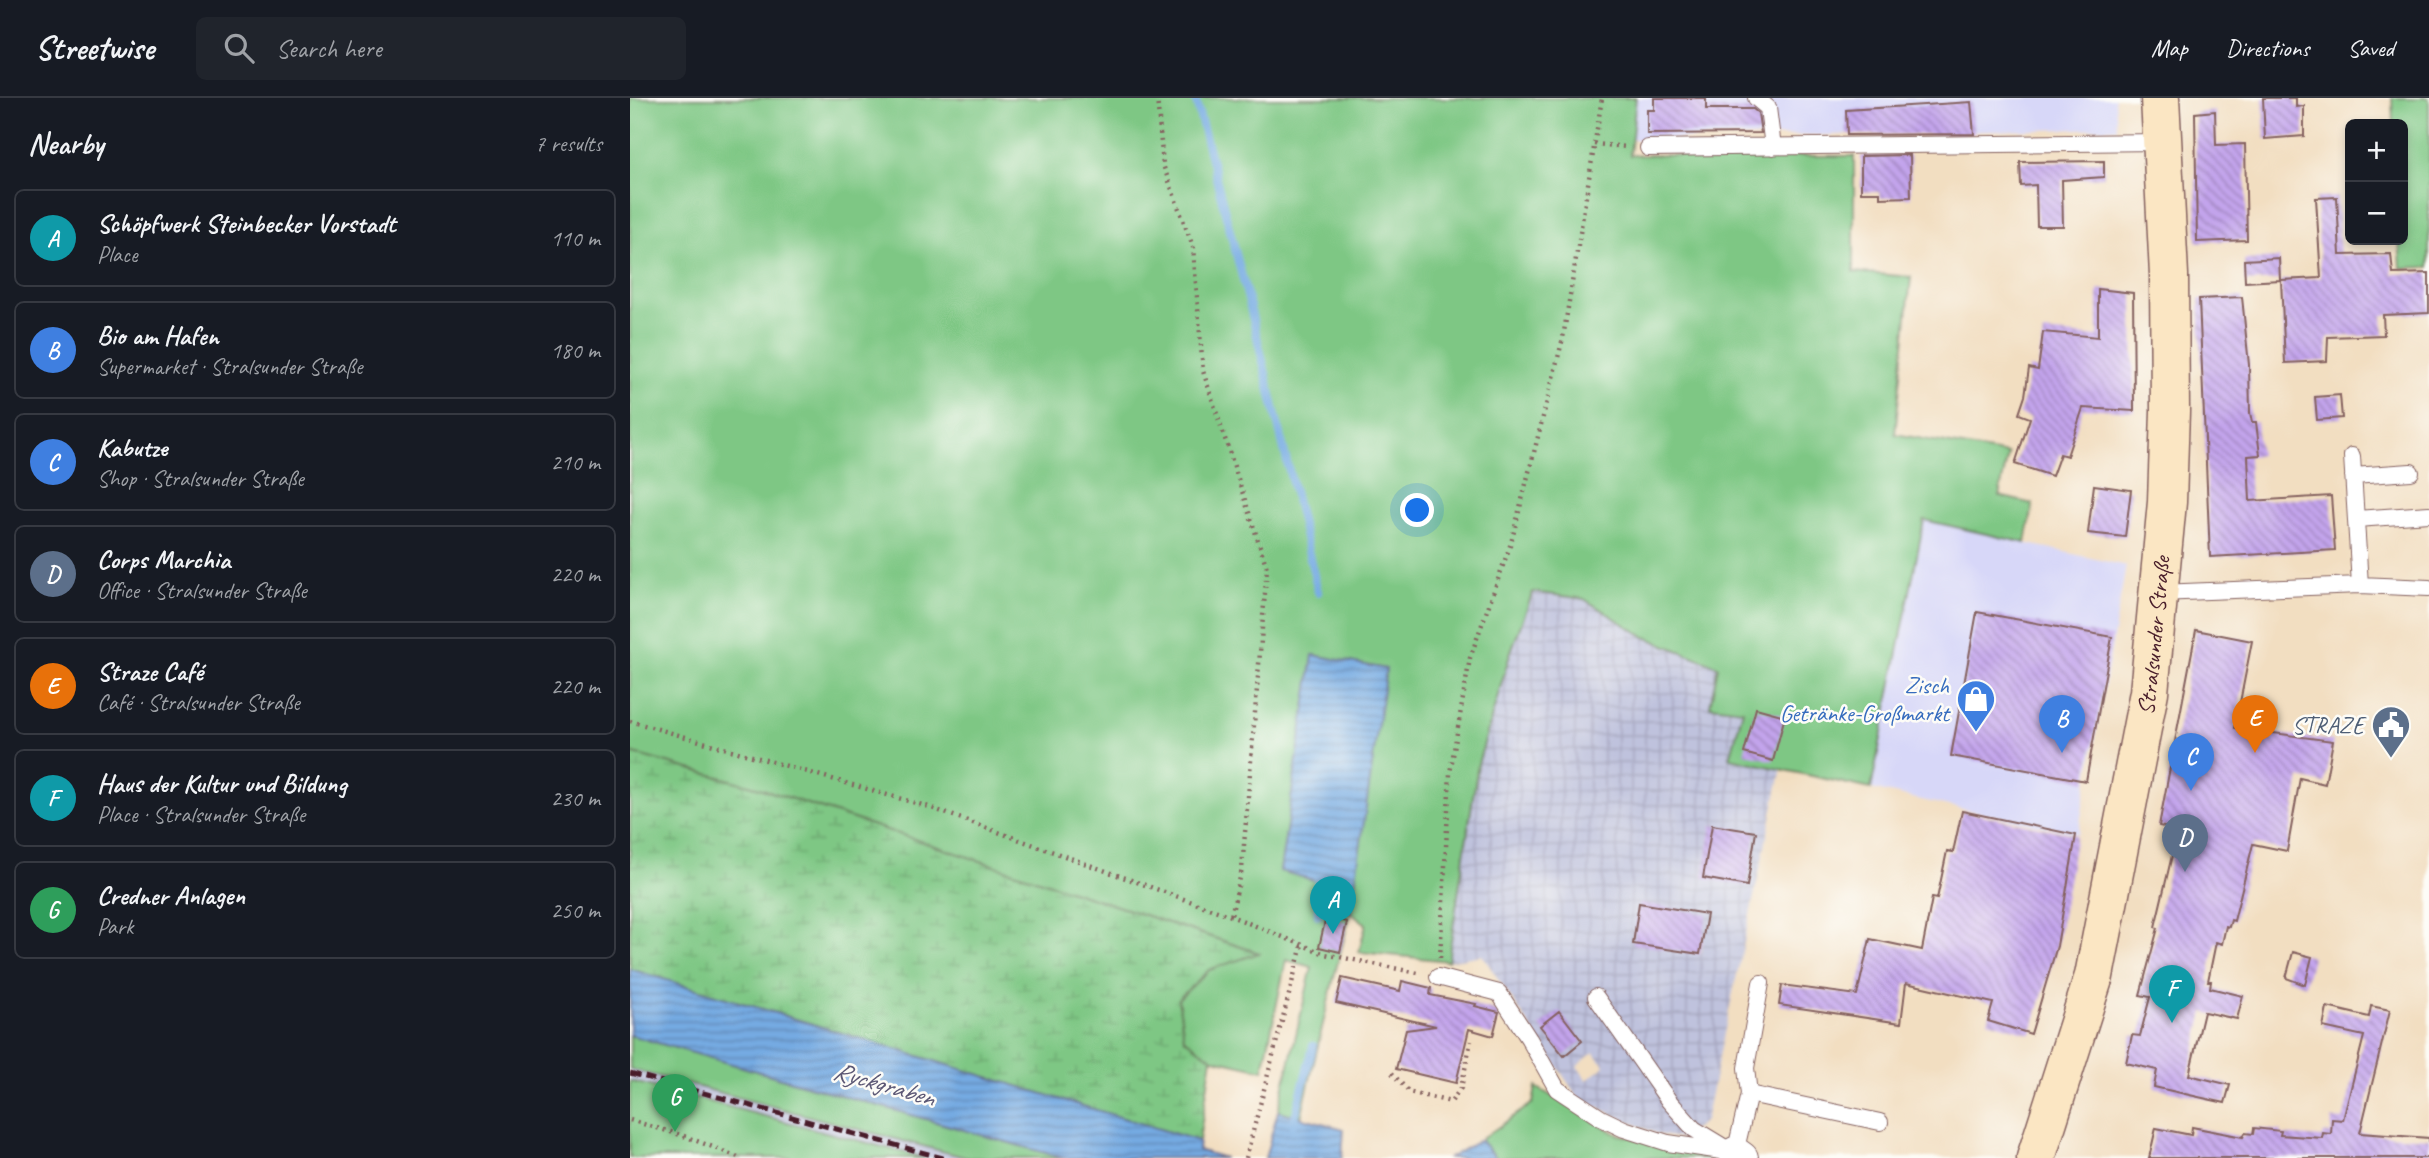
<!DOCTYPE html>
<meta charset="utf-8">
<style>
:root{--surface:#171b24;--page:#20242c;--text:#f1f3f6;--muted:#9ea1a6;--line:#363941;--accent:#7c3aed}
body{margin:0;font-family:Caveat,sans-serif;background:var(--page);color:var(--text)}
.controls{position:absolute;right:21px;top:21px;display:grid;overflow:hidden;border-radius:10px;box-shadow:0 4px 10px #0003}
.controls button{width:63px;height:63px;display:grid;place-items:center;padding:0;border:0;border-bottom:2px solid var(--line);background:var(--surface);color:var(--text);font:35px sans-serif}
.you{position:absolute;left:788px;top:413px;width:24px;height:24px;margin:-18px;border:5px solid #fff;border-radius:50%;background:#1a73e8;box-shadow:0 0 0 10px #1a73e833}
.badge{display:grid;place-items:center;width:46px;height:46px;border-radius:50%;background:var(--accent);color:#fff;font-size:23px;font-weight:700}
.pin{position:absolute;translate:-50% -58px;filter:drop-shadow(0 2px 4px #0008)}
.pin::after{content:'';position:absolute;top:37px;width:24px;height:21px;background:inherit;clip-path:polygon(0 0,100% 0,50% 100%)}
.list{margin:0;padding:0;list-style:none}
h2{display:flex;justify-content:space-between;align-items:center;height:91px;margin:0;padding:0 28px;font-size:30px}
h2 small{font-size:23px;font-weight:400;color:var(--muted)}
.list li{display:grid;grid-template-columns:46px 1fr auto;gap:21px;align-items:center;box-sizing:border-box;height:98px;margin:0 14px 14px;padding:0 14px;border:2px solid var(--line);border-radius:10px}
.list b{display:block;font-size:26px;white-space:nowrap}
.list p{margin:0;font-size:23px;white-space:nowrap;color:var(--muted)}
.list em{font-size:23px;font-style:normal;color:var(--muted)}
.icon{flex:none;width:38px;height:38px;fill:none;stroke:currentColor;stroke-width:2;stroke-linecap:round;stroke-linejoin:round}
.map{position:relative;flex:none;width:1799px;height:1060px;overflow:hidden}
header{display:flex;align-items:center;gap:42px;box-sizing:border-box;height:98px;padding:0 35px;background:var(--surface);border-bottom:2px solid var(--line)}
header strong{font-size:33px}
nav{display:flex;gap:38px;margin-inline-start:auto;font-size:24px}
.search{width:490px;height:63px;background:var(--page);display:flex;align-items:center;gap:18px;box-sizing:border-box;padding:0 24px;border-radius:10px;color:var(--muted);font-size:26px}
main{display:flex}
aside{flex:1;background:var(--surface)}
.map>svg:first-child{display:block}
.built{fill:#d7d7f8}
.industrial{fill:url(#industrial-grid);fill-rule:evenodd}
.railway{fill:#bfc2dd}
.green{fill:#7ec784;stroke:#647358;stroke-width:2;fill-rule:evenodd}
.wetland{fill:url(#wetland-marsh);stroke:#647358;stroke-width:2}
.water{fill:url(#water-rules);stroke:#606486;stroke-width:2}
.lines{fill:none;stroke-linecap:round;stroke-linejoin:round}
.stream{stroke:#75aae2;stroke-width:8}
.building{fill:url(#building-back-hatch)}
.lane-casing{stroke:#856260;stroke-width:18}
.street-casing{stroke:#856260;stroke-width:34}
.secondary-casing{stroke:#856260;stroke-width:41}
.path{stroke:#856260;stroke-width:4.5;stroke-dasharray:2 5;stroke-linecap:butt}
.lane{stroke:#fff;stroke-width:16}
.street{stroke:#fff;stroke-width:32}
.secondary{stroke:#fbe6c3;stroke-width:38}
.rail{stroke:#4a1f2b;stroke-width:5;stroke-dasharray:10 5;stroke-linecap:butt}
.labels{text-anchor:middle;dominant-baseline:central;stroke-width:5;stroke-linejoin:round;paint-order:stroke}
.street-label{font-size:24px;fill:#4a1f2b;stroke:#fdfcf7}
.shop-label{font-size:24px;fill:#366cbe;stroke:#fdfcf7;text-anchor:end}
.service-label{font-size:24px;fill:#4e5e75;stroke:#fdfcf7;text-anchor:end}
.water-label{font-size:26px;font-style:italic;fill:#5b5774;stroke:#fdfcf7}
</style>
<header>
<strong>Streetwise</strong>
<div class="search"><svg class="icon" aria-label="search" viewBox="0 0 24 24"><circle cx="10" cy="10" r="6"/><path d="M15 15l6 6"/></svg>Search here</div>
<nav><a>Map</a><a>Directions</a><a>Saved</a></nav>
</header>
<main>
<aside>
<h2>Nearby<small>7 results</small></h2>
<ul class="list">
<li><span class="badge" style="background:#0f9aa8">A</span><div><b>Schöpfwerk Steinbecker Vorstadt</b><p>Place</p></div><em>110 m</em></li>
<li><span class="badge" style="background:#3f7fe0">B</span><div><b>Bio am Hafen</b><p>Supermarket · Stralsunder Straße</p></div><em>180 m</em></li>
<li><span class="badge" style="background:#3f7fe0">C</span><div><b>Kabutze</b><p>Shop · Stralsunder Straße</p></div><em>210 m</em></li>
<li><span class="badge" style="background:#5c6f8a">D</span><div><b>Corps Marchia</b><p>Office · Stralsunder Straße</p></div><em>220 m</em></li>
<li><span class="badge" style="background:#e8710a">E</span><div><b>Straze Café</b><p>Café · Stralsunder Straße</p></div><em>220 m</em></li>
<li><span class="badge" style="background:#0f9aa8">F</span><div><b>Haus der Kultur und Bildung</b><p>Place · Stralsunder Straße</p></div><em>230 m</em></li>
<li><span class="badge" style="background:#2e9e5b">G</span><div><b>Credner Anlagen</b><p>Park</p></div><em>250 m</em></li>
</ul>
</aside>
<div class="map">
<svg width="1799" height="1060" viewBox="0 0 1799 1060">
<defs>
<pattern id="industrial-grid" width="8" height="8" patternUnits="userSpaceOnUse" patternTransform="scale(1.75)"><rect width="8" height="8" fill="#bfc2dd"/><path d="M0 4h8M4 0v8" fill="none" stroke="#a6a6be"/></pattern>
<pattern id="wetland-marsh" width="20" height="14" patternUnits="userSpaceOnUse" patternTransform="scale(1.75)"><rect width="20" height="14" fill="#7ec784"/><path d="M1 5h8M5 5V1M11 12h8M15 12V8" fill="none" stroke="#6eaa72"/></pattern>
<pattern id="water-rules" width="6" height="5" patternUnits="userSpaceOnUse" patternTransform="scale(1.75)"><rect width="6" height="5" fill="#75aae2"/><path d="M0 2.5h6" fill="none" stroke="#628ab7"/></pattern>
<pattern id="building-back-hatch" width="6" height="6" patternUnits="userSpaceOnUse" patternTransform="scale(1.75)"><rect width="6" height="6" fill="#c3a4ec"/><path d="M-1 5l2 2M0 0l6 6M5-1l2 2" fill="none" stroke="#a085bf"/></pattern>
</defs>
<rect width="100%" height="100%" fill="#fdfcf7"/>
<filter id="ink" filterUnits="userSpaceOnUse"><feTurbulence type="fractalNoise" baseFrequency=".0143" numOctaves="2"/><feDisplacementMap in="SourceGraphic" scale="14" xChannelSelector="R" yChannelSelector="G"/><feConvolveMatrix kernelMatrix="1 2 1 2 8 2 1 2 1" color-interpolation-filters="sRGB"/></filter>
<filter id="wash" filterUnits="userSpaceOnUse"><feTurbulence type="fractalNoise" baseFrequency=".00686" numOctaves="4" result="noise"/><feDisplacementMap in="SourceGraphic" scale="28" xChannelSelector="R" yChannelSelector="G"/><feGaussianBlur stdDeviation="1.57" result="paint"/><feColorMatrix in="noise" values="0 0 0 0 0 0 0 0 0 0 0 0 0 0 0 0 0 1.4 0 .05"/><feComposite in="paint" operator="in"/></filter>
<g filter="url(#wash)">
<rect width="100%" height="100%" fill="#f2dec1"/>
<path class="built" d="M 1006,0 L 1485,0 L 1487,30 L 1001,42 Z
M 1294,422 L 1496,468 L 1448,736 L 1241,691 Z"/>
<path class="industrial" d="M 903,493 L 954,501 L 1015,539 L 1088,568 L 1113,612 L 1101,660 L 1152,670 L 1075,1023 L 1064,1031 L 1056,1042 L 1027,1036 L 949,1001 L 852,857 L 818,863 L 848,666 L 880,556 ZM 1082,727 L 1126,734 L 1117,787 L 1073,779 ZM 1009,806 L 1076,816 L 1071,856 L 1004,846 ZM 929,914 L 952,943 L 934,958 L 910,928 ZM 964,954 L 975,968 L 957,982 L 947,968 Z"/>
<path class="railway" d="M 0,971 L 338,1060 L 295,1060 L 0,983 Z"/>
<path class="green" d="M 0,0 L 1006,0 L 1000,57 L 1224,58 L 1224,174 L 1281,179 L 1265,336 L 1378,356 L 1369,398 L 1403,406 L 1396,445 L 1294,422 L 1241,691 L 1100,660 L 1113,612 L 1080,608 L 1088,568 L 1015,539 L 954,501 L 903,494 L 880,556 L 848,666 L 818,863 L 729,854 L 736,826 L 721,814 L 705,875 L 671,1019 L 648,1013 L 682,869 L 656,862 L 633,972 L 580,960 L 554,940 L 548,901 L 579,872 L 627,854 L 126,689 L 0,655 ZM 684,557 L 756,571 L 704,810 L 707,788 L 650,773 Z
M 1762,0 L 1799,0 L 1799,169 L 1771,170 L 1769,142 L 1773,142 L 1773,26 L 1763,26 Z
M 0,937 L 433,1060 L 338,1060 L 0,971 Z
M 0,983 L 295,1060 L 0,1060 Z
M 906,989 L 987,1036 L 1093,1060 L 866,1060 L 850,1042 L 903,1005 Z"/>
<path class="wetland" d="M 0,655 L 126,689 L 629,855 L 579,872 L 548,901 L 554,940 L 582,960 L 569,1043 L 0,871 Z"/>
<path class="water" d="M 683,557 L 756,571 L 721,814 L 704,810 L 706,788 L 650,773 Z
M 0,871 L 569,1043 L 568,1052 L 595,1060 L 433,1060 L 0,937 Z
M 648,1013 L 714,1031 L 712,1060 L 635,1060 Z
M 850,1042 L 866,1060 L 819,1060 Z"/>
<g class="lines">
<path class="stream" d="M 565,0 L 619,205 L 688,494
M 688,817 L 688,783
M 663,1027 L 683,948"/>
</g>
<g id="blocks">
<path class="building" d="M 1024,0 L 1076,0 L 1076,11 L 1123,11 L 1128,15 L 1131,35 L 1017,36 L 1017,12 L 1024,12 Z
M 1633,0 L 1666,0 L 1666,9 L 1674,8 L 1674,38 L 1635,41 Z
M 1341,4 L 1344,36 L 1217,37 L 1216,12 Z
M 1585,13 L 1586,47 L 1615,46 L 1617,142 L 1567,144 L 1565,15 Z
M 1280,57 L 1281,99 L 1250,100 L 1250,94 L 1231,94 L 1231,58 Z
M 1474,63 L 1474,79 L 1432,82 L 1433,128 L 1407,128 L 1406,87 L 1391,88 L 1390,64 Z
M 1707,99 L 1710,157 L 1761,156 L 1763,176 L 1799,175 L 1799,215 L 1753,217 L 1754,237 L 1698,239 L 1697,263 L 1655,265 L 1651,182 L 1691,180 L 1686,100 Z
M 1649,160 L 1650,182 L 1615,184 L 1614,162 Z
M 1468,191 L 1503,195 L 1504,313 L 1453,310 L 1437,358 L 1430,356 L 1422,378 L 1385,366 L 1400,320 L 1389,316 L 1395,298 L 1399,270 L 1408,272 L 1413,234 L 1468,239 Z
M 1612,199 L 1619,267 L 1620,315 L 1622,324 L 1626,324 L 1630,357 L 1618,358 L 1620,403 L 1701,398 L 1705,452 L 1580,459 L 1569,201 Z
M 1710,297 L 1712,320 L 1687,322 L 1685,299 Z
M 1464,387 L 1501,392 L 1495,439 L 1458,435 Z
M 1347,514 L 1482,539 L 1456,683 L 1321,658 Z
M 1566,532 L 1622,543 L 1605,630 L 1703,643 L 1695,686 L 1670,680 L 1657,753 L 1623,746 L 1604,823 L 1601,822 L 1599,829 L 1596,828 L 1592,846 L 1586,844 L 1578,883 L 1581,883 L 1580,890 L 1613,898 L 1607,921 L 1574,914 L 1559,977 L 1600,987 L 1595,1005 L 1524,989 L 1527,972 L 1496,965 L 1502,937 L 1510,938 L 1520,899 L 1510,897 L 1528,830 L 1525,829 L 1530,808 L 1548,732 L 1529,728 Z
M 1126,610 L 1155,618 L 1143,663 L 1114,655 Z
M 1332,713 L 1446,737 L 1427,848 L 1401,936 L 1358,923 L 1363,905 L 1276,885 L 1271,925 L 1149,907 L 1152,887 L 1227,897 L 1240,841 L 1292,852 L 1302,800 L 1307,801 L 1317,753 L 1323,754 Z
M 1082,727 L 1126,734 L 1117,788 L 1073,780 Z
M 1009,805 L 1077,816 L 1070,856 L 1003,846 Z
M 696,819 L 717,824 L 710,854 L 689,849 Z
M 1663,854 L 1682,859 L 1675,887 L 1656,880 Z
M 712,880 L 770,893 L 772,883 L 801,890 L 800,897 L 846,906 L 845,908 L 869,914 L 863,938 L 839,931 L 826,985 L 766,971 L 776,932 L 806,928 L 706,905 Z
M 1741,908 L 1760,912 L 1730,1035 L 1799,1040 L 1799,1060 L 1519,1060 L 1526,1030 L 1561,1037 L 1562,1029 L 1613,1039 L 1615,1035 L 1623,1036 L 1624,1030 L 1651,1033 L 1650,1037 L 1692,1040 L 1693,1035 L 1701,1036 L 1702,1021 L 1713,1022 L 1734,938 L 1693,929 L 1697,909 L 1739,919 Z
M 929,913 L 952,943 L 934,958 L 910,928 Z"/>
</g>
</g>
<g filter="url(#ink)">
<use href="#blocks" fill-opacity="0" stroke="#856260" stroke-width="2"/>
<g class="lines">
<g class="lane-casing">
<path id="lane" d="M 1126,0 L 1138,10 L 1143,49
M 1018,50 L 1533,44
M 1722,358 L 1730,487
M 1723,378 L 1781,374
M 1726,421 L 1799,416
M 1529,495 L 1730,487 L 1799,490
M 808,879 L 869,895 L 899,941 L 927,991 L 971,1020 L 994,1031 L 1038,1045 L 1105,1055
M 966,899 L 1039,1003 L 1064,1031 L 1097,1051
M 1119,996 L 1116,970 L 1131,885
M 1105,1055 L 1119,996 L 1250,1024"/>
</g>
<g class="street-casing">
<path id="street" d="M 1105,1055 L 1112,1060"/>
</g>
<g class="secondary-casing">
<g id="secondary">
<path id="s1" d="M 1406,1060 L 1464,878 L 1519,594 L 1537,404 L 1540,313 L 1539,177 L 1530,0"/>
</g>
</g>
<path class="path" d="M 527,0 L 533,67 L 563,149 L 573,273 L 637,470 L 612,771 L 601,818
M 964,46 L 998,49
M 0,623 L 296,708 L 601,818 L 695,856 L 788,875
M 810,860 L 820,675 L 840,560 L 881,445 L 933,240 L 972,0
M 762,975 L 779,994 L 821,1004 L 831,990 L 841,943
M 0,1022 L 54,1038 L 111,1060
M 616,1060 L 672,847"/>
<use href="#lane" class="lane"/>
<use href="#street" class="street"/>
<use href="#secondary" class="secondary"/>
<path class="rail" d="M 0,975 L 313,1060"/>
</g>
</g>
<defs>
<g id="shop-pin" transform="scale(2.0125)"><path d="M0 17L-7.5 6A9.5 9.5 0 1 1 7.5 6Z" fill="#3f7fe0" stroke="#fdfcf7"/><path d="M-5-2.5h2.3a2.7 3.5 0 0 1 5.4 0H5L5.5 6h-11ZM-1.5-2.5h3a1.5 2.3 0 0 0-3 0Z" fill="#fff"/></g>
<g id="civic-pin" transform="scale(2.0125)"><path d="M0 17L-7.5 6A9.5 9.5 0 1 1 7.5 6Z" fill="#5c6f8a" stroke="#fdfcf7"/><path d="M-.6-6.5H3V-4.5H.6V-3L4-1V1h2V6H-6V1h2V-1L-.6-3ZM-1.2 2.5V6h2.4V2.5Z" fill="#fff"/></g>
</defs>
<g fill-rule="evenodd">
<use href="#shop-pin" x="1346" y="601"/>
<use href="#civic-pin" x="1761" y="627"/>
</g>
<g class="labels">
<g class="street-label">
<text stroke="none"><textPath href="#s1" startOffset="537">Stralsunder Straße</textPath></text>
</g>
<g class="shop-label">
<text x="1319" y="587">Zisch<tspan x="1319" dy="28">Getränke-Großmarkt</tspan></text>
</g>
<g class="service-label">
<text x="1734" y="627">STRAZE</text>
</g>
<g class="water-label">
<text transform="translate(254 986) rotate(16)">Ryckgraben</text>
</g>
</g>
</svg>
<div class="controls">
<button>+</button>
<button>−</button>
</div>
<div class="you"></div>
<div class="pin badge" style="left:703px;top:836px;background:#0f9aa8">A</div>
<div class="pin badge" style="left:1432px;top:655px;background:#3f7fe0">B</div>
<div class="pin badge" style="left:1561px;top:693px;background:#3f7fe0">C</div>
<div class="pin badge" style="left:1555px;top:774px;background:#5c6f8a">D</div>
<div class="pin badge" style="left:1625px;top:655px;background:#e8710a">E</div>
<div class="pin badge" style="left:1542px;top:925px;background:#0f9aa8">F</div>
<div class="pin badge" style="left:45px;top:1034px;background:#2e9e5b">G</div>
</div>
</main>
